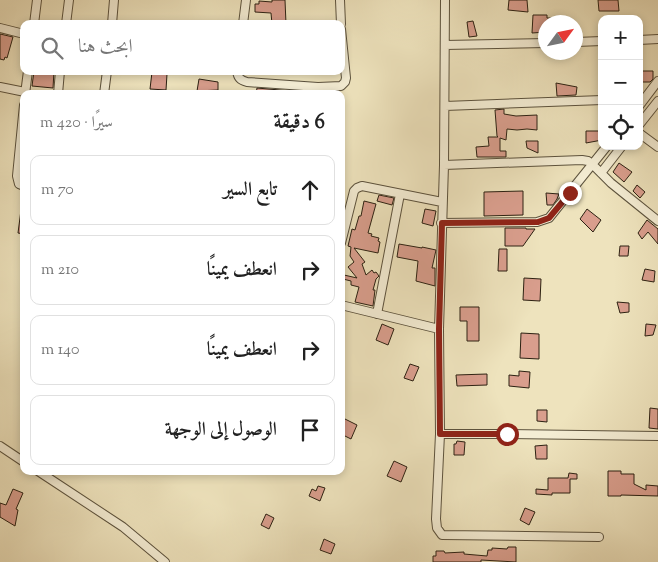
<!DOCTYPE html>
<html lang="ar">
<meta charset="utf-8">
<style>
:root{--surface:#fff;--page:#f2f2f2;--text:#222;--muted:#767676;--line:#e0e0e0}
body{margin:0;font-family:"Sorts Mill Goudy",Amiri,serif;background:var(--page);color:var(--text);direction:rtl}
.controls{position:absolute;right:15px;top:15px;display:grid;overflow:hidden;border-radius:10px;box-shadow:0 2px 8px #0003}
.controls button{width:45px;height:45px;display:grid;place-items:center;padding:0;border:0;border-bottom:1px solid var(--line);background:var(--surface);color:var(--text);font:25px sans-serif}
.compass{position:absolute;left:538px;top:15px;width:45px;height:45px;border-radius:50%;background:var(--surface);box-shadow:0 2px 8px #0003;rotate:57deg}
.stop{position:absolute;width:15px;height:15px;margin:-11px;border:4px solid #8f2418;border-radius:50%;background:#fff}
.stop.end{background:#8f2418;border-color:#fff;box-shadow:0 1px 5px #0008}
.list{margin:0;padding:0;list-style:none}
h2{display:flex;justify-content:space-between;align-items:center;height:65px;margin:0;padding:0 20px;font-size:21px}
h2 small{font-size:16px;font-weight:400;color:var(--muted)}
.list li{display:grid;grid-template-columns:32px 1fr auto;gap:15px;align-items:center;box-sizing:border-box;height:70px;margin:0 10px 10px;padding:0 10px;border:1px solid var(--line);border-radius:10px}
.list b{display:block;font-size:19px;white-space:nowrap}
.list em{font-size:16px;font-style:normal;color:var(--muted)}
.icon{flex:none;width:28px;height:28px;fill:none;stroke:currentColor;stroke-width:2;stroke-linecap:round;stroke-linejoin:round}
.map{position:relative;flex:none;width:658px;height:562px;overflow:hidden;direction:ltr}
.search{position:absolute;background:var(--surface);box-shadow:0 2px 8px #0003;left:20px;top:20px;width:325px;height:55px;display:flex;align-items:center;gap:12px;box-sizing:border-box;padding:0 18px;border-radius:10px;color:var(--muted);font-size:19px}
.panel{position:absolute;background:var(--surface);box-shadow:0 2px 8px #0003;left:20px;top:90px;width:325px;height:385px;border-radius:10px;direction:rtl}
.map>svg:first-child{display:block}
.building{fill:#d99e8d;stroke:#2c2112}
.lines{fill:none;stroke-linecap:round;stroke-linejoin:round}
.street-casing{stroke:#5c523d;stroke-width:10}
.street{stroke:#f4edd4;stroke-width:8}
.route{stroke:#8f2418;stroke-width:6}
</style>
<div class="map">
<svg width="658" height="562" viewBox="0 0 658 562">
<rect width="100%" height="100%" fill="#eee3bd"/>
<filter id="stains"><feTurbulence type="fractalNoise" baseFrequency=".004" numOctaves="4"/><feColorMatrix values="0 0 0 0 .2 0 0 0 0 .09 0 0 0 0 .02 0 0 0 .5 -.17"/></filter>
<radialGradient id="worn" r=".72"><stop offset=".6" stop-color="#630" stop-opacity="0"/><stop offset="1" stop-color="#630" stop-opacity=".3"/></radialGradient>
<path class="building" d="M 272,0 L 285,0 L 286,24 L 272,24 L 271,13 L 255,12 L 255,4 L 259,4 L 259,1 L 272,2 Z
M 509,0 L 527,0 L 528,12 L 508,10 Z
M 598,0 L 618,0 L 619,11 L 599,11 Z
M 533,15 L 547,15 L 547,18 L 559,18 L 559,22 L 546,22 L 546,32 L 532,33 Z
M 473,21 L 477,36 L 469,37 L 467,22 Z
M 0,34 L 13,37 L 7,58 L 5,57 L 4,60 L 0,59 Z
M 34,71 L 54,71 L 53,88 L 32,86 Z
M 640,71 L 653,71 L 653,79 L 650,82 L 639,82 Z
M 152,72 L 167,74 L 166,90 L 150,89 Z
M 199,79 L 218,82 L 218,90 L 197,91 Z
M 556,83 L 577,87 L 576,95 L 557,96 Z
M 257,88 L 291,91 L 290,94 L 256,94 Z
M 504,109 L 504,114 L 516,116 L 537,115 L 537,130 L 527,129 L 517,130 L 507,129 L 506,140 L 500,138 L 500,151 L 506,151 L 506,157 L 477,157 L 476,147 L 489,146 L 488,137 L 498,137 L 497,136 L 495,110 Z
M 586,131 L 602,131 L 602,140 L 586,143 Z
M 526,141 L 538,141 L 538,153 L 527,148 Z
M 619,163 L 632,172 L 624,182 L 613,172 Z
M 637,185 L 645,192 L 640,198 L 633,191 Z
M 523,191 L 523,215 L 484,216 L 484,192 Z
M 546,193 L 559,194 L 557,199 L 553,205 L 547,205 Z
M 379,195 L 394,198 L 392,205 L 377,201 Z
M 364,201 L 376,204 L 368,233 L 372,234 L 371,236 L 379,238 L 378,241 L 380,242 L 378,253 L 354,248 L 365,262 L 362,264 L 366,275 L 372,270 L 374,273 L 376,272 L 379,276 L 376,279 L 373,290 L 375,290 L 373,306 L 355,302 L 359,287 L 351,285 L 351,281 L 343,279 L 344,275 L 357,278 L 348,267 L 354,262 L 350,256 L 351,247 L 348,246 L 352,229 L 355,230 L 359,216 L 361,216 Z
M 425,209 L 436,211 L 433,226 L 422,223 Z
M 587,209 L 601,220 L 593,232 L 580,219 Z
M 21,210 L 24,211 L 24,234 L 18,233 Z
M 647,220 L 658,229 L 658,244 L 648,232 L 642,239 L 638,233 Z
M 505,228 L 526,228 L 526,229 L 535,229 L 523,246 L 505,246 Z
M 399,244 L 422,248 L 422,247 L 436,250 L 432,268 L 435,268 L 435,286 L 416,281 L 418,261 L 397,257 Z
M 620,246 L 629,246 L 628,256 L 619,256 Z
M 499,249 L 507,249 L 507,271 L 498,271 Z
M 645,269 L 655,271 L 654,282 L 642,280 Z
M 524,278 L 541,279 L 540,301 L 523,300 Z
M 617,302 L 629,303 L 629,312 L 620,313 Z
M 460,307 L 479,307 L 479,341 L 467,341 L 467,321 L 460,321 Z
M 382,324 L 394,329 L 388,345 L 376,340 Z
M 646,324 L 656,325 L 653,335 L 645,336 Z
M 521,333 L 539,334 L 539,359 L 520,358 Z
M 410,364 L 419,367 L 413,381 L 404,378 Z
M 519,371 L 530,372 L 529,388 L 509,386 L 509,375 L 519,376 Z
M 487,374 L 487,385 L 457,386 L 456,375 Z
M 650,408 L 658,409 L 658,429 L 649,428 Z
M 537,410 L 547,410 L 547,422 L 537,421 Z
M 341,417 L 357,425 L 351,439 L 341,434 Z
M 457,441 L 465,442 L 464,455 L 454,455 L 454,444 L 456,444 Z
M 547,445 L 547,459 L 536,459 L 535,446 Z
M 394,461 L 407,467 L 401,482 L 387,476 Z
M 608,471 L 621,471 L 621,474 L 634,474 L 634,484 L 646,490 L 646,485 L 658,486 L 658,496 L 621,495 L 621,496 L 608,496 Z
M 569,473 L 577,474 L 577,479 L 570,479 L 570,493 L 552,493 L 552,495 L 536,494 L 536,489 L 548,490 L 548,478 L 568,478 Z
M 318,486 L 325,488 L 320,501 L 309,496 L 312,489 L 316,491 Z
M 13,489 L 23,493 L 16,509 L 18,510 L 15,526 L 0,517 L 0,503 L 6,505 Z
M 525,508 L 535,512 L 529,525 L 520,520 Z
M 266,514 L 274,518 L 269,529 L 261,525 Z
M 324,539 L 335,544 L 331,554 L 320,550 Z
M 508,547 L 516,547 L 516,562 L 481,560 L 481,562 L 433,562 L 433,556 L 436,556 L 436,551 L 444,551 L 445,553 L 464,552 L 464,554 L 487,556 L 488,550 L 492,550 L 492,548 L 507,549 Z"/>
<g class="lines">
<g class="street-casing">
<path id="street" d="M 340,0 L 341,24
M 445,0 L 444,165 L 439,329 L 440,434 L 436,519 L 437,528 L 442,535 L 599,537
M 34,24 L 37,0
M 66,24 L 69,0
M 112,24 L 114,0
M 243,24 L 246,0
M 0,28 L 24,34
M 639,40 L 658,39
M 576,42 L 602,41
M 445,45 L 546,43
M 237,71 C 238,78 240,80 247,82 L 318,87 L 341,86 L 345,82 L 346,78 L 341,29
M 0,87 L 25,92
M 25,94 L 28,71
M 58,94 L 60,71
M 104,94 L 107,71
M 24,105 L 17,176 L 19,184 L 24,186
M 445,106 L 602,100
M 639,106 L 658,81
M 639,125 L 658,101
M 639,133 L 658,147
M 444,165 L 582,160 L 588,161 L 592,164 L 611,183 L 658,221
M 601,173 L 622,146
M 441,223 L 537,222 L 549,218 L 607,146
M 341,243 L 354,191 L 357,188 L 362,186 L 442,202
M 341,305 L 439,329
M 377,314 L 400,194
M 440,434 L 507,434 L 658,436
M 0,446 L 24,462
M 38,471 L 123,527 L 165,562"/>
</g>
<use href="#street" class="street"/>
</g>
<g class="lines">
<path class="route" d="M 507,434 L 440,434 L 439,329 L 442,223 L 538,222 L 549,218 L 570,193"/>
</g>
<rect width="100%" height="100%" filter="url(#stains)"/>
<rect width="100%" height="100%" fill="url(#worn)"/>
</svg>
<div class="controls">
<button>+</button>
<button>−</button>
<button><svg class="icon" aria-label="locate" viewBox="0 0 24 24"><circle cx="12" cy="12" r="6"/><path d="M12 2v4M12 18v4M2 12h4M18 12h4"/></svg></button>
</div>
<svg class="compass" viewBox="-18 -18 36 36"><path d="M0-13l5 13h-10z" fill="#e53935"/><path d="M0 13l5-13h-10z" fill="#767676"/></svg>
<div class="stop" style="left:507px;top:434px"></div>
<div class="stop end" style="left:570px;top:193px"></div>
<div class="search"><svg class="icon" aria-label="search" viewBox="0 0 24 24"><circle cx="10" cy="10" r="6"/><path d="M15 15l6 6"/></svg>ابحث هنا</div>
<section class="panel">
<h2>6 دقيقة<small>سيرًا · 420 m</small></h2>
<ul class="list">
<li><svg class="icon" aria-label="ahead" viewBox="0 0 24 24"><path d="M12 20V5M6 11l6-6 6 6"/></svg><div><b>تابع السير</b></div><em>70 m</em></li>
<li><svg class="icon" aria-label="right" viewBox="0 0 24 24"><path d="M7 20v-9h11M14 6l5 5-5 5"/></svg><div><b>انعطف يمينًا</b></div><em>210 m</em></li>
<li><svg class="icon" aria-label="right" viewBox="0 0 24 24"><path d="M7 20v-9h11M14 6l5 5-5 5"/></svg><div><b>انعطف يمينًا</b></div><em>140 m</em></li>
<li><svg class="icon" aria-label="arrive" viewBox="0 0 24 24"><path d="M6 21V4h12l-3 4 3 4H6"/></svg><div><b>الوصول إلى الوجهة</b></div></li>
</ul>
</section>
</div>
